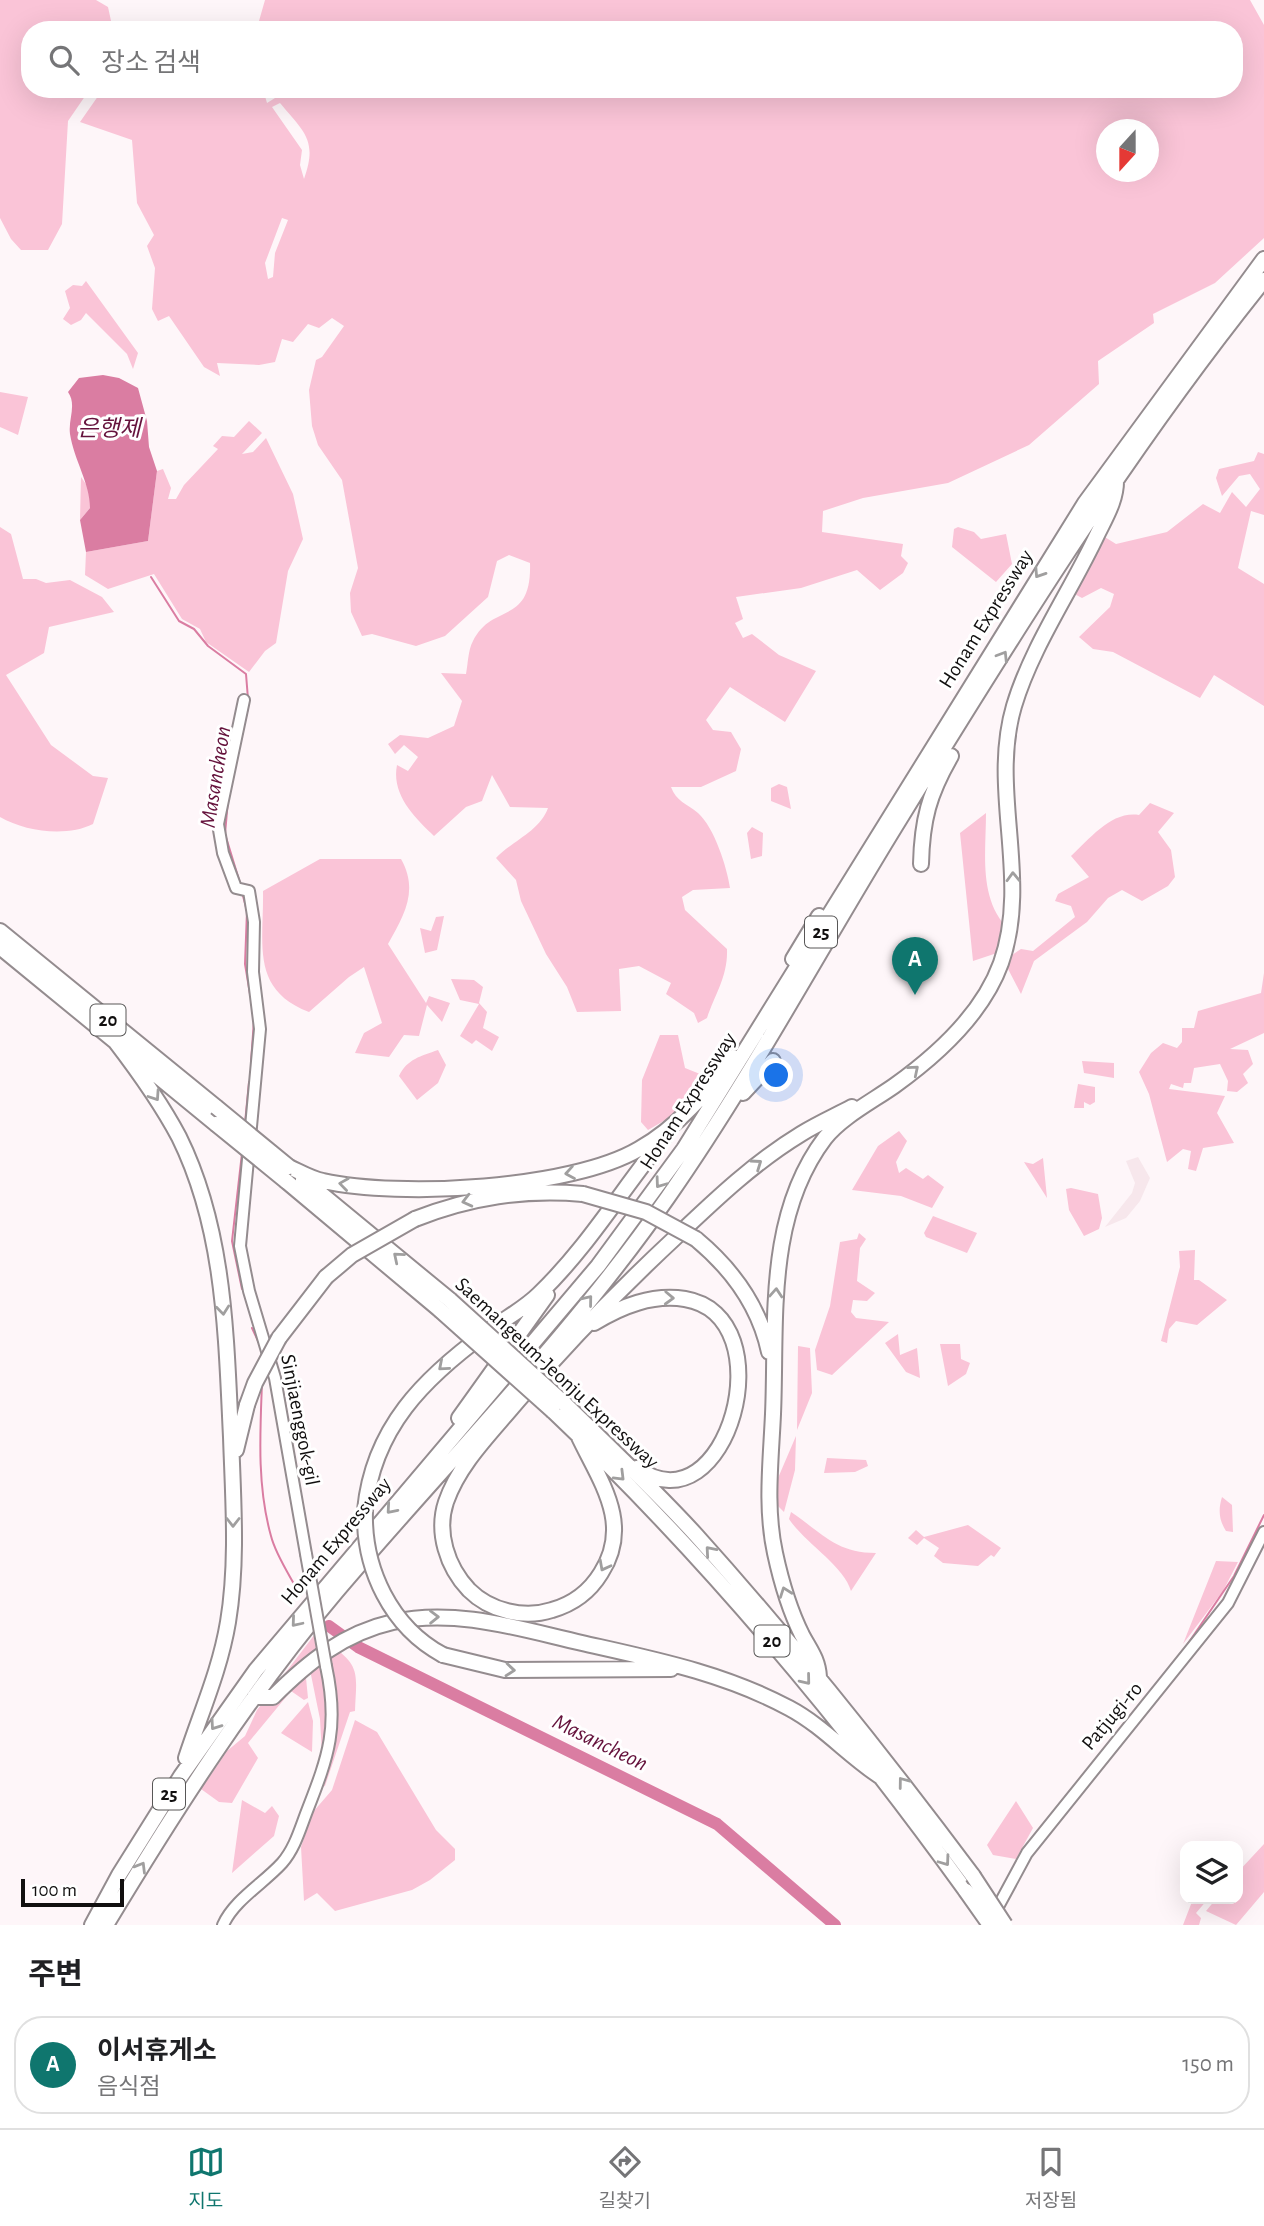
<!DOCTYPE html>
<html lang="ko">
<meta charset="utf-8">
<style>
:root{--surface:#fff;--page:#f6f6f6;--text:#202124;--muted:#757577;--line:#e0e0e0;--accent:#0f766e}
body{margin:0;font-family:"Alegreya Sans","Noto Sans KR",sans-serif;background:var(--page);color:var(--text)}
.controls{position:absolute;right:21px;bottom:21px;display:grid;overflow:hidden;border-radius:14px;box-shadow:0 7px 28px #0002}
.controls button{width:63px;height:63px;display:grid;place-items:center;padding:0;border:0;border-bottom:2px solid var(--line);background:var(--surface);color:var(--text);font:35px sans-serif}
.compass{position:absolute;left:1096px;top:119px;width:63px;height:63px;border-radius:50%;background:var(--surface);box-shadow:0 7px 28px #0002;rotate:201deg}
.scale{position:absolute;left:21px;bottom:18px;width:103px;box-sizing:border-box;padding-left:7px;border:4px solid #110f0f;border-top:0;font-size:19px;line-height:24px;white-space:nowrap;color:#110f0f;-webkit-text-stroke:5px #fff;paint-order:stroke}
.you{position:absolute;left:777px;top:1076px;width:24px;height:24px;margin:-18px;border:5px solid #fff;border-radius:50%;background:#1a73e8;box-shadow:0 0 0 10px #1a73e833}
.badge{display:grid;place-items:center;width:46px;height:46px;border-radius:50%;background:var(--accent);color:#fff;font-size:23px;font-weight:700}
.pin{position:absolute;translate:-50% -58px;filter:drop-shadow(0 2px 4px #0008)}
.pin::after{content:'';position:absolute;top:37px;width:24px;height:21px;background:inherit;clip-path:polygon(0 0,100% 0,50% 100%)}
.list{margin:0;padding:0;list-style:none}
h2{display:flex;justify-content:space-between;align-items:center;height:91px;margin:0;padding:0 28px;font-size:30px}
h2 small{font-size:23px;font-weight:400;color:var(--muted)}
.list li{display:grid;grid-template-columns:46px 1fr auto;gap:21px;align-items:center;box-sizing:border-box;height:98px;margin:0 14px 14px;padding:0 14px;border:2px solid var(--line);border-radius:28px}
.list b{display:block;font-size:26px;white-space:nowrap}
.list p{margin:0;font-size:23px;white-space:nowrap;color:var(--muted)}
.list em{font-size:23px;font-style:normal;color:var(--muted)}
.icon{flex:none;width:38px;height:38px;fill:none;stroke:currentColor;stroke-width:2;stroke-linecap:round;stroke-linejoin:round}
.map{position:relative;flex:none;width:1264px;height:1925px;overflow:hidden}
.search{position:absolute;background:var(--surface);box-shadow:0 7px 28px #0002;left:21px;right:21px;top:21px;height:77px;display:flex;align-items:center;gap:18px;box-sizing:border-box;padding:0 24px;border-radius:28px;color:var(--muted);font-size:26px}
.sheet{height:203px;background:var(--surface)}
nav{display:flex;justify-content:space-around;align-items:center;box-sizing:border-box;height:98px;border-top:2px solid var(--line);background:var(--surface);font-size:19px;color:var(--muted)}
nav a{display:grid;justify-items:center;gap:4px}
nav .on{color:var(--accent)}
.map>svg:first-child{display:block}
.built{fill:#f7e7ec}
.green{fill:#fac4d7;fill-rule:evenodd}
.water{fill:#da7da2}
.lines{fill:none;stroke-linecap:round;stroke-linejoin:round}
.stream{stroke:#da7da2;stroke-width:2}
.river{stroke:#da7da2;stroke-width:12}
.secondary-casing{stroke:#948c8f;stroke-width:14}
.highway-casing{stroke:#948c8f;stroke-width:18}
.secondary{stroke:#fff;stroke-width:10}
.highway{stroke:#fff;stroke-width:14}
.secondary-bridge-casing{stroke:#948c8f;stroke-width:14;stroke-linecap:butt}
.highway-bridge-casing{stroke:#948c8f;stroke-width:18;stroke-linecap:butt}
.secondary-bridge{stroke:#fff;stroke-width:10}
.highway-bridge{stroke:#fff;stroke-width:14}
.oneway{stroke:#a09f9f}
.labels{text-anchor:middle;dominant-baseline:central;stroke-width:6;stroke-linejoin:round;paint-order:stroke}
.shield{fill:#fff;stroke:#585757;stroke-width:2}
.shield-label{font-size:19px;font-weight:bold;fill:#110f0f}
.street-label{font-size:21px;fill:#110f0f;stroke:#fff}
.water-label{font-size:23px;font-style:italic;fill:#65123c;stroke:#fff}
</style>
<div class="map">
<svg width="1264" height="1925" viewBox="0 0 1264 1925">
<rect width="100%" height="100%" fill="#fef6f9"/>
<path class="built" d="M 1138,1157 L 1150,1178 L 1140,1201 L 1126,1218 L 1105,1227 L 1132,1193 L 1135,1183 L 1126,1161 Z"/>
<path class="green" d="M 0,0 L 96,0 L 108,7 L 113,30 L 30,30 L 30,89 L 90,89 L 68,121 L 62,224 L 48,250 L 21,250 L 11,239 L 0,218 Z
M 265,0 L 1250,0 L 1264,25 L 1264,238 L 1215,283 L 1153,314 L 1154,323 L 1098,361 L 1099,384 L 1029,445 L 948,483 L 863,498 L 823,511 L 822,532 L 903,544 L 901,556 L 908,563 L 903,573 L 880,590 L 857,570 L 801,588 L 736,597 L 743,619 L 735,623 L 743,638 L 752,634 L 779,655 L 816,671 L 785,722 L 730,687 L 706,720 L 713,730 L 731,732 L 741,749 L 736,771 L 701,787 L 671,787 C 676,801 687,804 698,813 C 714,827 727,867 730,888 L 693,890 L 682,897 L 685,910 L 727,949 C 728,976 715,994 707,1018 L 698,1023 L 694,1013 L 666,994 L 671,983 L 639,966 L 619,969 L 621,1011 L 577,1012 L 567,987 L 546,954 L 521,901 L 516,880 L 496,858 C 512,841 540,831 548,808 L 510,807 L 492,775 L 482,801 L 466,807 L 434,836 C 415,818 391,795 397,765 L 408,771 L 418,757 L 404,745 L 395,754 L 388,744 L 400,735 L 428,738 L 454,726 L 462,701 L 441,673 L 466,674 C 468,664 468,650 473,641 C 492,602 532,626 530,563 L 509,555 L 497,561 L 488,597 L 445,636 L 416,646 L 372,634 L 362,636 L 351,612 L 350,593 L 358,568 L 342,480 L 318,445 L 312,426 L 309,390 L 316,360 L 322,357 L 344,326 L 332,318 L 319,328 L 308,324 L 293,342 L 282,339 L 275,362 L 259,365 L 217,363 L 220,376 L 204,367 L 169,316 L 158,321 L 152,309 L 155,268 L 147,246 L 154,235 L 137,203 L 132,140 L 80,122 L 103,89 L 263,89 L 267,103 L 275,98 L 274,89 L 1234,89 L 1234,30 L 247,30 L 259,21 ZM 280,103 C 304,132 318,140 304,179 L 300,165 L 302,150 L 272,107 ZM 1107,130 L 1148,130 L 1148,172 L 1106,172 ZM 282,218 L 288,220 L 275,253 L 273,277 L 268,279 L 265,263 Z
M 86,281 L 138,353 L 133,369 L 127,354 L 86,313 L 81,320 L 71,325 L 63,319 L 70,308 L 65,291 L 73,285 L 82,286 Z
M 0,392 L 28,397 L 18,435 L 0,427 Z
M 249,421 L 262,433 L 242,454 L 253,452 L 266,438 L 293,494 L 303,539 L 288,571 L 276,643 L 265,651 L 249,672 L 206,642 L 200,629 L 182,619 L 154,574 L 108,589 L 85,575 L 86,552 L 148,541 L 157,471 L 163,469 L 171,488 L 168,499 L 176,499 L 184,485 L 218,449 L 213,446 L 222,436 L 234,437 Z
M 1258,452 L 1264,454 L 1264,515 L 1251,511 L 1238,568 L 1264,584 L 1264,706 L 1214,675 L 1200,698 L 1113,652 L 1093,649 L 1079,637 L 1110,607 L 1114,594 L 1101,588 L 1082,598 L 1067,590 L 1100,534 L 1116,544 L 1167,532 L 1203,504 L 1220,513 L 1232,492 L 1246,507 L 1260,489 L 1250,474 L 1239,476 L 1222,496 L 1216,478 L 1219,469 L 1254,461 Z
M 81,477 L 90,490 L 90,508 L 80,520 Z
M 0,527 L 11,534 L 23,579 L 36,579 L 46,583 L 70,580 L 102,597 L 114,612 L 49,627 L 44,653 L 6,675 L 51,745 L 93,776 L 108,778 L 93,824 C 67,837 26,832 0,817 Z
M 958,527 L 974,532 L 981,539 L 1006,534 L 1012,564 L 996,582 L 952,547 L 954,529 Z
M 779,784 L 787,787 L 791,809 L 771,801 L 771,788 Z
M 1150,803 L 1174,813 L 1158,832 L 1171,850 L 1175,877 L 1168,886 L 1142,901 L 1122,890 L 1108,898 L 1087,922 L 1034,961 L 1021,994 L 1007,967 L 1006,959 L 1021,949 L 1033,951 L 1075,917 L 1071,906 L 1055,901 L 1058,894 L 1089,877 L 1071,856 C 1091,838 1111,811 1139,815 Z
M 986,813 C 986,854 978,899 1009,930 L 1000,957 L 994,954 L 973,961 L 960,833 Z
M 752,827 L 763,833 L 762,856 L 751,859 L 747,833 Z
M 320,859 L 401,859 C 419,891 404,915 388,944 L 426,1003 L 429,996 L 450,1003 L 442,1022 L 427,1005 L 419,1036 L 404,1035 L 389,1057 L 355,1053 L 364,1033 L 382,1023 L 364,967 L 349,977 L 309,1012 C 250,989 264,944 263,891 Z
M 444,916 L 437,950 L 425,953 L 420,928 L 431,931 L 436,917 Z
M 1264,973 L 1264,1033 L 1230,1049 L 1248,1050 L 1253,1064 L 1243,1074 L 1248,1083 L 1237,1092 L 1227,1091 L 1228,1081 L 1220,1064 L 1194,1068 L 1191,1083 L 1184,1083 L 1183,1088 L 1171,1084 L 1169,1089 L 1225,1096 L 1217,1113 L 1234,1143 L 1203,1148 L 1196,1171 L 1188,1169 L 1191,1151 L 1183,1149 L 1167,1162 L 1149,1094 L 1139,1072 L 1151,1053 L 1163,1043 L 1177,1048 L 1182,1042 L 1182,1028 L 1194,1028 L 1198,1011 L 1261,993 Z
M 451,979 L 474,980 L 483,987 L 479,1003 L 487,1012 L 483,1028 L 499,1037 L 492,1051 L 476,1040 L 472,1044 L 460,1036 L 479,1004 L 460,1000 Z
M 660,1035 L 678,1035 L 685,1068 L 710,1078 L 693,1104 L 648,1130 L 641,1122 L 642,1080 Z
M 438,1050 L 446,1065 L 438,1083 L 417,1100 L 399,1076 C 407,1059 421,1056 438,1050 Z
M 1082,1061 L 1114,1063 L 1114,1078 L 1084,1073 Z
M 1078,1084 L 1095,1087 L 1095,1102 L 1090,1105 L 1084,1102 L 1084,1108 L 1074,1108 Z
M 899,1131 L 907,1141 L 896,1162 L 899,1173 L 906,1168 L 923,1179 L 928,1175 L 944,1187 L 932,1208 L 901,1196 L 852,1190 L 878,1146 Z
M 1043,1158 L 1047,1198 L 1024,1162 L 1033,1164 Z
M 1071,1188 L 1098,1194 L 1102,1218 L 1099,1229 L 1084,1236 L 1069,1210 L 1066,1189 Z
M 933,1216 L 977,1233 L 967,1253 L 926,1237 L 924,1233 Z
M 859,1233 L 866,1239 L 860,1248 L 857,1281 L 875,1293 L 867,1301 L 853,1300 L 851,1312 L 856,1318 L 889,1322 L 832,1375 L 817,1370 L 815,1350 L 830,1306 L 840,1242 L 857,1239 Z
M 1195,1250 L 1194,1280 L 1199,1280 L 1227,1300 L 1197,1325 L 1176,1321 L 1169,1329 L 1167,1343 L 1161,1341 L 1180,1267 L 1179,1251 Z
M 898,1334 L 900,1355 L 917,1348 L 920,1378 L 906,1372 L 885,1343 Z
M 940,1344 L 960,1344 L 961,1359 L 970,1363 L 966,1374 L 948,1386 Z
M 798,1346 L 810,1348 L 812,1393 L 797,1430 Z
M 796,1436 L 795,1470 L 784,1512 L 778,1506 L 778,1478 Z
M 827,1458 L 866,1460 L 868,1466 L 855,1472 L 824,1473 Z
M 1222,1497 L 1232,1505 L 1233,1532 L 1226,1531 C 1219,1520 1218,1510 1222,1497 Z
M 791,1512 C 822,1533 836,1553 876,1553 L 851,1591 C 844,1566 804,1542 789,1519 Z
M 968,1525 L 1001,1548 L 994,1557 L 991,1555 L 978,1566 L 943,1563 L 934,1556 L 939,1548 L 924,1538 L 917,1545 L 908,1538 L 916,1530 L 924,1537 Z
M 1216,1561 L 1238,1562 L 1223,1591 L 1183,1644 Z
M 315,1634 L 318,1649 L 305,1668 L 308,1698 L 304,1700 L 291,1691 L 248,1743 L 258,1758 L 232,1803 L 219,1802 L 201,1789 L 227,1751 L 245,1736 L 257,1710 Z
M 331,1646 C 362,1665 356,1678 355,1711 L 350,1712 L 325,1786 L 322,1787 C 342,1730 337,1705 328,1647 Z
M 321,1664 L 328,1709 L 322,1755 L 320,1719 L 310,1670 Z
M 308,1702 L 313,1721 L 312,1752 L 281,1733 Z
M 355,1720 L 377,1732 L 436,1830 L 455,1849 L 455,1860 L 430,1880 L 412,1890 L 335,1911 L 317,1893 L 304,1901 L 301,1847 L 313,1812 L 332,1790 Z
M 242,1800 L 265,1813 L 272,1806 L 279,1816 L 274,1836 L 232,1873 Z
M 1016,1801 L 1033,1828 L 1016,1859 L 993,1855 L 987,1845 Z
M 1264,1844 L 1264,1892 L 1236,1925 L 1206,1911 L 1216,1899 L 1238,1899 L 1238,1872 Z
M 1193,1899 L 1208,1899 L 1196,1913 L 1201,1918 L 1199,1925 L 1183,1925 Z"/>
<path class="water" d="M 103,375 L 119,378 L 138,388 L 147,421 L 149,447 L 157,471 L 148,541 L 86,552 L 80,520 L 90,508 C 90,483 74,460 70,434 C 68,419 77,405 68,392 L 79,378 Z"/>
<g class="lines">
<path class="stream" d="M 151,577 L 179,621 L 194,629 L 208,646 L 246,674 L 248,699
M 239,747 L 248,708
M 228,800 L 225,834 L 240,883
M 243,896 L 247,911 L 245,964 L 250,994
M 251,1062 L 254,1020
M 245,1123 L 249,1082
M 242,1289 L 232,1241 L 242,1153
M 252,1328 L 259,1343
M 262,1383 C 260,1434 257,1486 271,1536 C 276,1556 291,1577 300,1595
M 1187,1645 L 1234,1576 L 1264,1515"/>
<path class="river" d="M 329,1626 L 358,1647 L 717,1824 L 835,1925"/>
<g class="secondary-casing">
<path id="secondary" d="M 244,700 L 218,824 L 223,853 L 236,888 L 249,891 L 254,922 L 253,972 L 260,1029 L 240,1246 L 249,1291 L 275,1378 L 306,1554
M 993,1916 L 1027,1853 L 1228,1603 L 1264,1532
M 223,1925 C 234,1900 264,1883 282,1863 C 295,1848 300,1829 307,1811 C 329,1755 339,1726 326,1666"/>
</g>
<g class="highway-casing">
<path id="highway" d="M 921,864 C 922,820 929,794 951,756
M 0,931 L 216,1107
M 0,947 L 216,1124
M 793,959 L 819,916
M 115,1041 C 138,1071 161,1103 179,1137 C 225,1230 226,1336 231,1437 C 233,1498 238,1562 228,1622 C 220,1670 201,1712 186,1758
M 743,1093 L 773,1061
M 289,1167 C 300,1172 312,1179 323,1181 C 400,1198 571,1189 639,1149 C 678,1127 706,1093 733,1057
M 303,1179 L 450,1300
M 286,1181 L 440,1310
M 415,1219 C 471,1197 524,1189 583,1194
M 696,1239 C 732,1269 759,1305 769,1352
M 594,1323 C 622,1306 652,1294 685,1299 C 787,1316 727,1533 637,1468
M 279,1338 L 326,1277
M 565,1404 C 609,1447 654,1489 696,1535 C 794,1644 885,1758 973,1876
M 553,1411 C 707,1557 842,1719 966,1891
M 459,1418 L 547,1295
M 578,1435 C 599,1480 633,1523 601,1573 C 590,1591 573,1604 552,1610 C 524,1619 490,1611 469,1590 C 447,1567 436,1532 446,1502 C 459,1464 491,1433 516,1403 C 567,1343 621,1288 678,1235 C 717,1198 755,1162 801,1134 C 817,1124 835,1116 852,1107
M 236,1450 L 247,1405
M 365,1510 C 373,1428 424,1378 487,1332 C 504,1319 524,1309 539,1294 C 587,1248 621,1191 663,1139
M 443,1655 L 505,1670 L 671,1669
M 819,1677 C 818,1659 810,1650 802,1635 C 789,1609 781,1581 775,1553 C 765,1507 771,1460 773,1414 C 777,1322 765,1217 825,1138 C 842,1117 871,1102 894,1086 C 936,1056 983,1013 1001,963 C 1031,878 989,791 1014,706 C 1032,646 1071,591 1098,533 C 1107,515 1117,498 1116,478
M 254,1697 L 273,1697 C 308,1662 344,1633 393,1622 C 456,1608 520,1629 582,1643 C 653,1659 724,1673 789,1708 C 825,1727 852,1760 887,1781
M 92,1925 L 119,1875 L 181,1776 L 256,1670 L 598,1266 L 684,1149 L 1085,503 L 1264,259
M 106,1925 C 176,1809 248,1696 336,1592 C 447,1461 570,1338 668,1197 C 753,1075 823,943 901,817 C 1014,633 1128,449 1264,280"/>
</g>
<use href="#secondary" class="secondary"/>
<use href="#highway" class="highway"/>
<g class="secondary-bridge-casing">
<path id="secondary-bridge" d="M 306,1554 L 326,1666"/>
</g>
<g class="highway-bridge-casing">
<path id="highway-bridge" d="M 216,1107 L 289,1167
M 216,1124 L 286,1181
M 583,1194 L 646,1212 L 696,1239
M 326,1277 L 352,1255 L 415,1219
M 450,1300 L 565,1404
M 440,1310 L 553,1411
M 247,1405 L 255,1383 L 279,1338
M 365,1510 C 363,1569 391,1627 443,1655
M 973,1876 L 1005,1925
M 966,1891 L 990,1925"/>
</g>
<use href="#secondary-bridge" class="secondary-bridge"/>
<use href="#highway-bridge" class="highway-bridge"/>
</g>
<defs><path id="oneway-chevron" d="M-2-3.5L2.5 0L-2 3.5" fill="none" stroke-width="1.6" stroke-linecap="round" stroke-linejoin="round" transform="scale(1.75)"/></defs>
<g class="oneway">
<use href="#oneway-chevron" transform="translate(1039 573) rotate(123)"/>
<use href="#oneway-chevron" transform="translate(1003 656) rotate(-58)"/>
<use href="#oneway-chevron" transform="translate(1013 877) rotate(-92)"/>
<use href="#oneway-chevron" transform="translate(914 1070) rotate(-40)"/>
<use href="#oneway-chevron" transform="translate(155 1096) rotate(56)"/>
<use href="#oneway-chevron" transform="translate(757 1164) rotate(-35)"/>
<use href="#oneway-chevron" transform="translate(570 1173) rotate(170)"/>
<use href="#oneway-chevron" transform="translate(660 1183) rotate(126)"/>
<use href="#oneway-chevron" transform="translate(344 1184) rotate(-172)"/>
<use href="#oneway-chevron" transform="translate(467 1201) rotate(166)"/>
<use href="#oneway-chevron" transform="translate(398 1257) rotate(-140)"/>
<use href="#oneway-chevron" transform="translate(776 1293) rotate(-86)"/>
<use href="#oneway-chevron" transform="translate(669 1298) rotate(2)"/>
<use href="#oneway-chevron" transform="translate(588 1300) rotate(-51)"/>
<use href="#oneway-chevron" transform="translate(223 1310) rotate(84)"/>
<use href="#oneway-chevron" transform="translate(443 1366) rotate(139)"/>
<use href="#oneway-chevron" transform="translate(620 1476) rotate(45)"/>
<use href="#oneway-chevron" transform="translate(391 1509) rotate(131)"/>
<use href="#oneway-chevron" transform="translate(233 1522) rotate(90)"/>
<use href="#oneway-chevron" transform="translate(710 1551) rotate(-131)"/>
<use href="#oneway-chevron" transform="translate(604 1566) rotate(118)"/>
<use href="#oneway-chevron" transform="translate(785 1592) rotate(-110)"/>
<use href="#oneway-chevron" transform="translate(434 1617) rotate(-1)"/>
<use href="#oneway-chevron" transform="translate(296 1622) rotate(130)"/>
<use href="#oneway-chevron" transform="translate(510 1670) rotate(5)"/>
<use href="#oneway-chevron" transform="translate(806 1680) rotate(51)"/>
<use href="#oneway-chevron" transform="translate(215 1725) rotate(125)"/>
<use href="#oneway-chevron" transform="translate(903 1782) rotate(-127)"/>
<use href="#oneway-chevron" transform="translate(945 1861) rotate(54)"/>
<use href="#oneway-chevron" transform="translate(141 1867) rotate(-59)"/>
</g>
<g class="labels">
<g class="shield">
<rect x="805" y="916.5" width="32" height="31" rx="5"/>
<rect x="90.5" y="1004.5" width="35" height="31" rx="5"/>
<rect x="754.5" y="1625.5" width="35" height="31" rx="5"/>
<rect x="153" y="1778.5" width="32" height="31" rx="5"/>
</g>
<g class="shield-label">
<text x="821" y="932">25</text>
<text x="108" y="1020">20</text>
<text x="772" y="1641">20</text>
<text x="169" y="1794">25</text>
</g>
<g class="street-label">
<text transform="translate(986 619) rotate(-58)">Honam Expressway</text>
<text transform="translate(688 1101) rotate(-57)">Honam Expressway</text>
<text transform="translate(557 1373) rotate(43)">Saemangeum-Jeonju Expressway</text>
<text transform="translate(300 1420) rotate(79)">Sinjiaenggok-gil</text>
<text transform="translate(336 1541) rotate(-50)">Honam Expressway</text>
<text transform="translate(1112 1716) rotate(-50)">Patjugi-ro</text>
</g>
<g class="water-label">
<text x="109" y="429">은행제</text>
<text transform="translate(216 777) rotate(-81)">Masancheon</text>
<text transform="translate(600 1743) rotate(26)">Masancheon</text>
</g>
</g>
</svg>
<div class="controls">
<button><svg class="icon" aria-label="layers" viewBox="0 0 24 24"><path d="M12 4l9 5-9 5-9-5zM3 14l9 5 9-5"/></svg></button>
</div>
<svg class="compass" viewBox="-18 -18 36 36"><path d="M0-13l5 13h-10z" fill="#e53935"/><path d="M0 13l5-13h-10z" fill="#757577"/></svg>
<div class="scale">100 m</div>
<div class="you"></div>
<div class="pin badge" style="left:915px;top:995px">A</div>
<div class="search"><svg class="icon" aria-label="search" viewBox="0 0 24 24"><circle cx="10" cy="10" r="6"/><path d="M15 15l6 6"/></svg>장소 검색</div>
</div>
<section class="sheet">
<h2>주변<small></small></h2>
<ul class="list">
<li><span class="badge">A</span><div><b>이서휴게소</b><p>음식점</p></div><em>150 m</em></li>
</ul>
</section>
<nav>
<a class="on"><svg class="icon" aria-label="map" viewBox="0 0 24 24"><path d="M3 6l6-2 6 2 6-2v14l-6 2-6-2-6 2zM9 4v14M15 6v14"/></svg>지도</a>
<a><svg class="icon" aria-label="directions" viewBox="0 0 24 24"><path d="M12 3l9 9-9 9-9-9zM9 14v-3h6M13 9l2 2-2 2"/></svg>길찾기</a>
<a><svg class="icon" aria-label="saved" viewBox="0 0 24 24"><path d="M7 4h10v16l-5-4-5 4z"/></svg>저장됨</a>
</nav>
